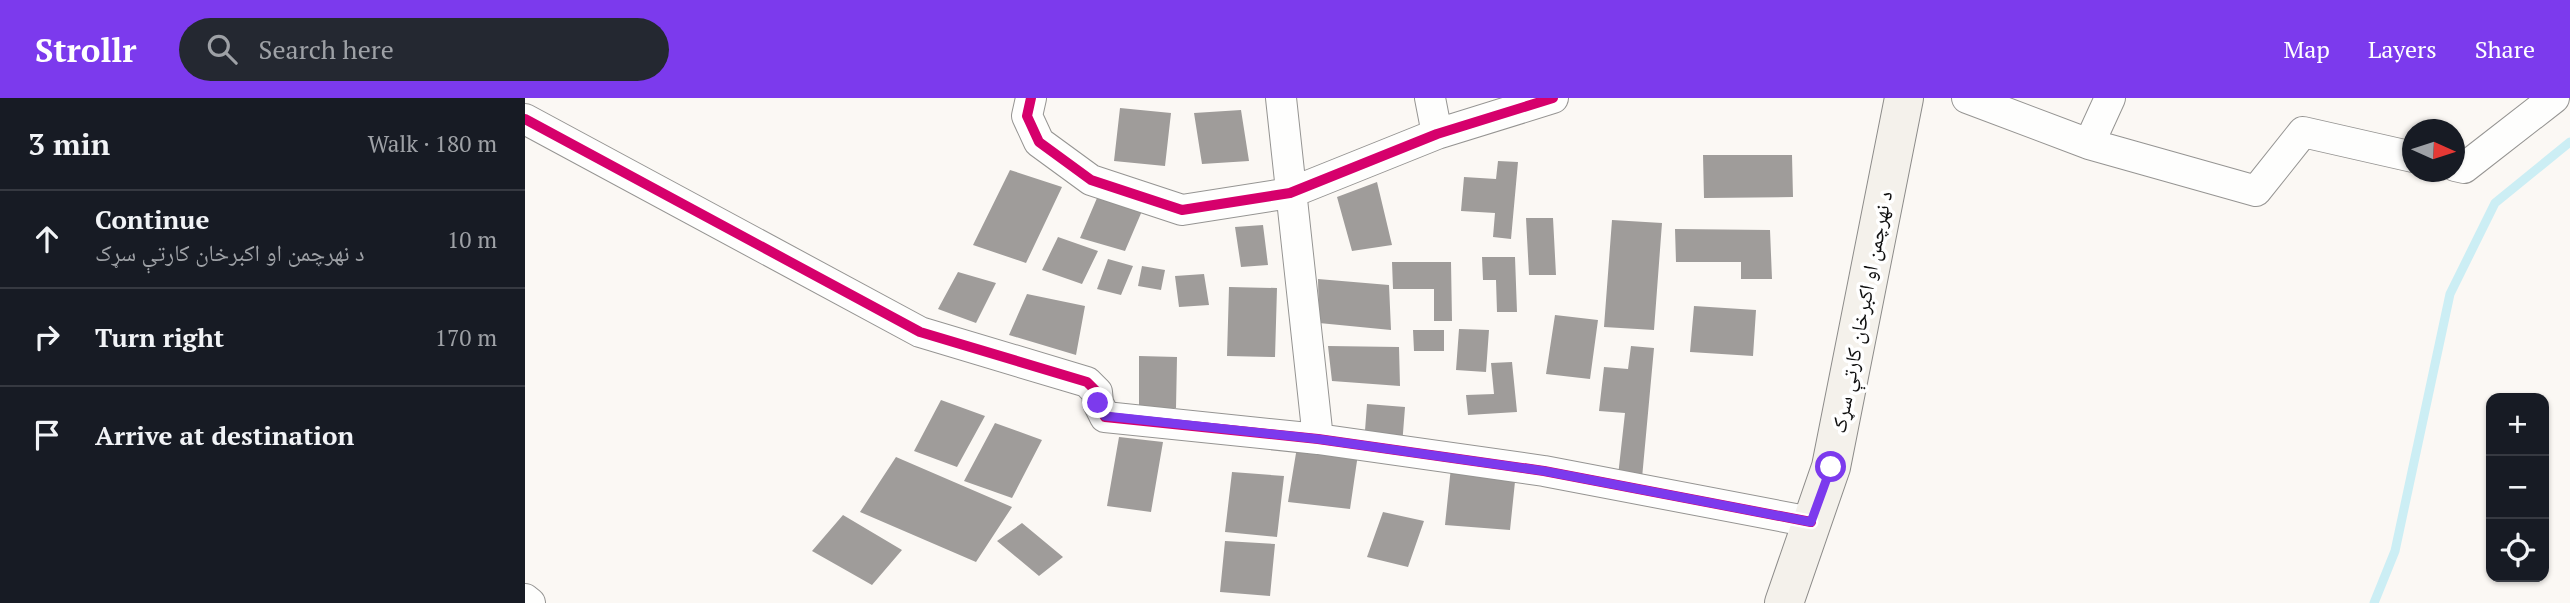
<!DOCTYPE html>
<meta charset="utf-8">
<style>
:root{--surface:#171b24;--page:#242831;--text:#f1f3f6;--muted:#9ea1a6;--line:#363941;--accent:#7c3aed}
body{margin:0;font-family:"PT Serif","Noto Naskh Arabic",serif;background:var(--page);color:var(--text)}
.controls{position:absolute;right:21px;bottom:21px;display:grid;overflow:hidden;border-radius:14px;box-shadow:0 2px 5px #0004}
.controls button{width:63px;height:63px;display:grid;place-items:center;padding:0;border:0;border-bottom:2px solid var(--line);background:var(--surface);color:var(--text);font:35px sans-serif}
.compass{position:absolute;left:1877px;top:21px;width:63px;height:63px;border-radius:50%;background:var(--surface);box-shadow:0 2px 5px #0004;rotate:93deg}
.stop{position:absolute;width:21px;height:21px;margin:-16px;border:5px solid #7c3aed;border-radius:50%;background:#fff}
.stop.end{background:#7c3aed;border-color:#fff;box-shadow:0 2px 7px #0008}
.list{margin:0;padding:0;list-style:none}
h2{display:flex;justify-content:space-between;align-items:center;height:91px;margin:0;padding:0 28px;font-size:30px}
h2 small{font-size:23px;font-weight:400;color:var(--muted)}
.list li{display:grid;grid-template-columns:46px 1fr auto;gap:21px;align-items:center;box-sizing:border-box;height:98px;padding:0 28px;border-top:2px solid var(--line)}
.list b{display:block;font-size:26px;white-space:nowrap}
.list p{margin:0;font-size:23px;white-space:nowrap;color:var(--muted)}
.list em{font-size:23px;font-style:normal;color:var(--muted)}
.icon{flex:none;width:38px;height:38px;fill:none;stroke:currentColor;stroke-width:2;stroke-linecap:round;stroke-linejoin:round}
.map{position:relative;flex:none;width:2045px;height:505px;overflow:hidden}
header{display:flex;align-items:center;gap:42px;box-sizing:border-box;height:98px;padding:0 35px;background:var(--accent);color:#fff}
header strong{font-size:33px}
nav{display:flex;gap:38px;margin-inline-start:auto;font-size:24px}
.search{width:490px;height:63px;background:var(--page);display:flex;align-items:center;gap:18px;box-sizing:border-box;padding:0 24px;border-radius:38px;color:var(--muted);font-size:26px}
main{display:flex}
aside{flex:1;background:var(--surface)}
.map>svg:first-child{display:block}
.lines{fill:none;stroke-linecap:round;stroke-linejoin:round}
.stream{stroke:#cceef4;stroke-width:9}
.building{fill:#9f9c9a}
.street-casing{stroke:#959492;stroke-width:32}
.secondary-casing{stroke:#8c8b89;stroke-width:40}
.street{stroke:#fefefd;stroke-width:30}
.secondary{stroke:#f4f1eb;stroke-width:38}
.cycleway-casing{stroke:#fff;stroke-width:15}
.cycleway{stroke:#d6006c;stroke-width:10}
.route{stroke:#7c3aed;stroke-width:9}
.labels{text-anchor:middle;dominant-baseline:central;stroke-width:7;stroke-linejoin:round;paint-order:stroke}
.street-label{font-size:21px;fill:#0f0f0f;stroke:#fff}
</style>
<header>
<strong>Strollr</strong>
<div class="search"><svg class="icon" aria-label="search" viewBox="0 0 24 24"><circle cx="10" cy="10" r="6"/><path d="M15 15l6 6"/></svg>Search here</div>
<nav><a>Map</a><a>Layers</a><a>Share</a></nav>
</header>
<main>
<aside>
<h2>3 min<small>Walk · 180 m</small></h2>
<ul class="list">
<li><svg class="icon" aria-label="ahead" viewBox="0 0 24 24"><path d="M12 20V5M6 11l6-6 6 6"/></svg><div><b>Continue</b><p>د نهرچمن او اکبرخان کارتې سړک</p></div><em>10 m</em></li>
<li><svg class="icon" aria-label="right" viewBox="0 0 24 24"><path d="M7 20v-9h11M14 6l5 5-5 5"/></svg><div><b>Turn right</b></div><em>170 m</em></li>
<li><svg class="icon" aria-label="arrive" viewBox="0 0 24 24"><path d="M6 21V4h12l-3 4 3 4H6"/></svg><div><b>Arrive at destination</b></div></li>
</ul>
</aside>
<div class="map">
<svg width="2045" height="505" viewBox="0 0 2045 505">
<rect width="100%" height="100%" fill="#fbf8f4"/>
<g class="lines">
<path class="stream" d="M 1849,505 L 1870,453 L 1925,196 L 1970,105 L 2045,44"/>
</g>
<path class="building" d="M 595,10 L 646,15 L 640,68 L 589,63 Z
M 716,12 L 724,63 L 677,66 L 669,15 Z
M 1178,57 L 1267,57 L 1268,99 L 1179,100 Z
M 973,63 L 993,64 L 986,141 L 968,139 L 970,115 L 936,113 L 939,79 L 971,81 Z
M 485,72 L 537,89 L 501,165 L 448,147 Z
M 852,84 L 867,147 L 827,153 L 812,99 Z
M 572,100 L 617,113 L 600,153 L 555,140 Z
M 1001,120 L 1028,120 L 1031,177 L 1004,177 Z
M 1087,122 L 1137,125 L 1129,232 L 1079,229 Z
M 738,127 L 743,167 L 716,169 L 710,129 Z
M 1150,131 L 1245,132 L 1247,181 L 1216,181 L 1216,164 L 1151,164 Z
M 533,139 L 573,153 L 557,186 L 517,172 Z
M 957,159 L 990,159 L 992,214 L 972,214 L 971,182 L 958,182 Z
M 583,161 L 608,168 L 596,197 L 572,191 Z
M 867,164 L 926,164 L 927,223 L 909,223 L 909,191 L 868,191 Z
M 617,168 L 640,172 L 636,192 L 613,188 Z
M 433,174 L 471,185 L 451,225 L 413,211 Z
M 679,176 L 684,207 L 654,209 L 650,178 Z
M 793,181 L 864,187 L 866,232 L 794,225 Z
M 704,189 L 752,190 L 750,259 L 702,258 Z
M 502,196 L 560,208 L 551,257 L 484,237 Z
M 1169,208 L 1231,212 L 1228,258 L 1165,254 Z
M 1030,217 L 1073,222 L 1065,281 L 1021,276 Z
M 934,231 L 964,232 L 961,274 L 931,272 Z
M 888,232 L 919,232 L 919,253 L 889,253 Z
M 803,248 L 874,249 L 875,288 L 807,283 Z
M 1106,248 L 1129,250 L 1117,380 L 1093,378 L 1100,315 L 1074,313 L 1079,269 L 1103,271 Z
M 614,258 L 652,259 L 651,310 L 614,310 Z
M 987,264 L 992,314 L 943,317 L 941,297 L 969,296 L 966,265 Z
M 416,302 L 460,318 L 432,369 L 389,353 Z
M 842,306 L 880,309 L 877,348 L 839,346 Z
M 470,325 L 517,342 L 487,400 L 439,383 Z
M 594,339 L 638,344 L 626,414 L 582,408 Z
M 772,349 L 833,356 L 825,411 L 763,404 Z
M 371,359 L 487,409 L 451,464 L 335,414 Z
M 926,369 L 991,374 L 985,432 L 920,427 Z
M 707,374 L 759,378 L 752,439 L 700,434 Z
M 858,414 L 899,423 L 883,469 L 842,459 Z
M 318,417 L 377,452 L 347,487 L 287,453 Z
M 497,425 L 538,459 L 514,478 L 472,443 Z
M 700,443 L 750,446 L 745,498 L 695,494 Z"/>
<g class="lines">
<g class="street-casing">
<path id="street" d="M 506,0 L 502,18 L 514,44 L 566,82 L 657,112 L 765,95 L 912,36 L 1028,0
M 756,0 L 793,341
M 905,0 L 912,36
M 1442,0 L 1564,46 L 1731,93 L 1778,34 L 1888,59
M 0,21 L 395,234 L 562,284 L 572,294 L 573,305 L 580,319 L 793,341 L 1019,373 L 1286,424
M 1564,46 L 1585,0
M 1930,68 L 1939,70 L 2029,0
M 0,501 L 5,505"/>
</g>
<g class="secondary-casing">
<path id="secondary" d="M 1259,505 L 1306,369 L 1379,0"/>
</g>
<use href="#street" class="street"/>
<use href="#secondary" class="secondary"/>
<g class="cycleway-casing">
<path id="cycleway" d="M 506,0 L 502,18 L 514,44 L 566,82 L 657,112 L 765,95 L 912,36 L 1028,0
M 0,21 L 395,234 L 562,284 L 572,294 L 573,305 L 580,319 L 793,341 L 1019,373 L 1286,424"/>
</g>
<use href="#cycleway" class="cycleway"/>
</g>
<g class="lines">
<path class="route" d="M 573,305 L 580,318 L 793,341 L 1019,373 L 1286,424 L 1306,369"/>
</g>
<g class="labels">
<g class="street-label">
<text transform="translate(1336 214) rotate(-79)">د نهرچمن او اکبرخان کارتې سړک</text>
</g>
</g>
</svg>
<div class="controls">
<button>+</button>
<button>−</button>
<button><svg class="icon" aria-label="locate" viewBox="0 0 24 24"><circle cx="12" cy="12" r="6"/><path d="M12 2v4M12 18v4M2 12h4M18 12h4"/></svg></button>
</div>
<svg class="compass" viewBox="-18 -18 36 36"><path d="M0-13l5 13h-10z" fill="#e53935"/><path d="M0 13l5-13h-10z" fill="#9ea1a6"/></svg>
<div class="stop" style="left:1306px;top:369px"></div>
<div class="stop end" style="left:573px;top:305px"></div>
</div>
</main>
